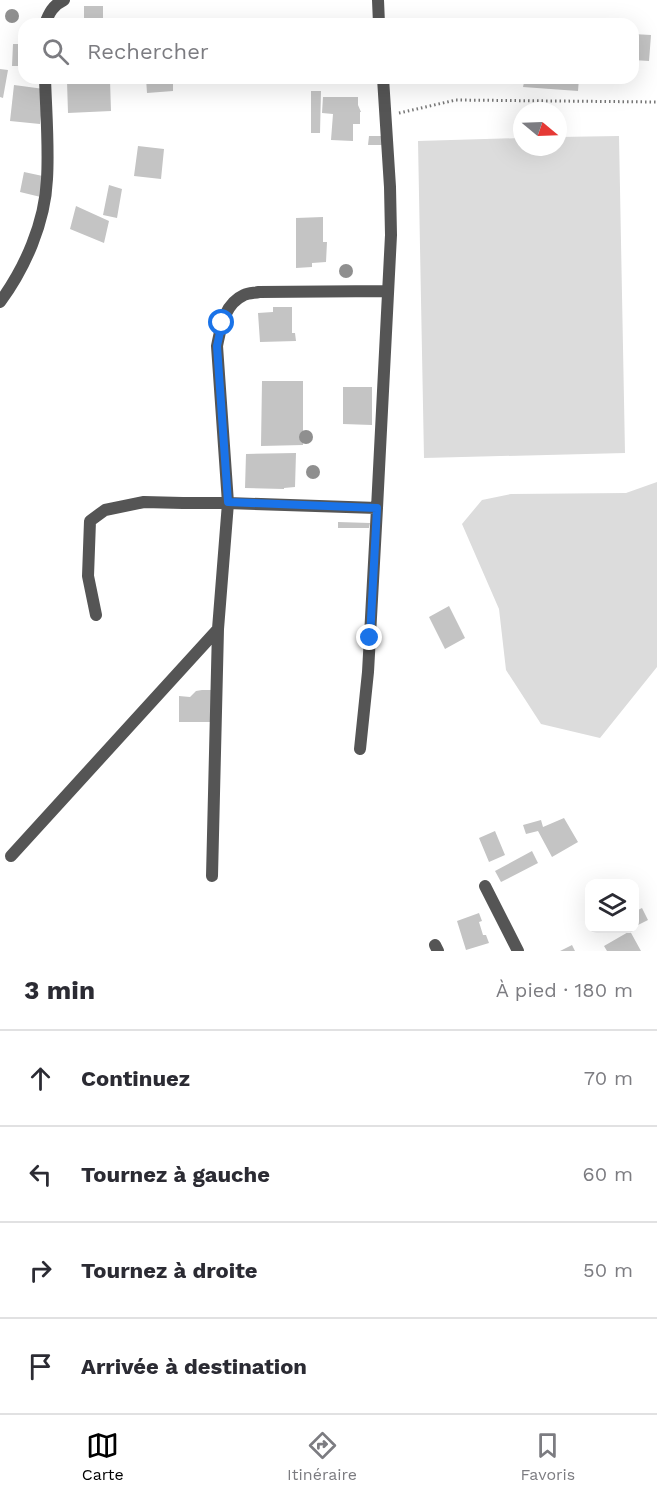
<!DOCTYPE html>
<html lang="fr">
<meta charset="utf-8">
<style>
:root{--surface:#fff;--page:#f7f7f7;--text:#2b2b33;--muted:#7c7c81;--line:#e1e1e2;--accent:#000}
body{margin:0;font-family:"Work Sans",sans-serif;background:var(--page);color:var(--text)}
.controls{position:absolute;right:18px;bottom:18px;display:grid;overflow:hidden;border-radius:12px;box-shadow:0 6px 24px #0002}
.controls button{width:54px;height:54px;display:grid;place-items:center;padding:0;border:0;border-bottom:2px solid var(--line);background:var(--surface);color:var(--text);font:30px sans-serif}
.compass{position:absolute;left:513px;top:102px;width:54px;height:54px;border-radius:50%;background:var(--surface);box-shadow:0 6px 24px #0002;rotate:109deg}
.stop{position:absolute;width:18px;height:18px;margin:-14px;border:4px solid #1a73e8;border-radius:50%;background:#fff}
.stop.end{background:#1a73e8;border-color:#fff;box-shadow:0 2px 6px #0008}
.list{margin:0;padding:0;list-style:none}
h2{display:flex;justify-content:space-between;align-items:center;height:78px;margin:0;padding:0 24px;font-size:26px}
h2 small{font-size:20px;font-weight:400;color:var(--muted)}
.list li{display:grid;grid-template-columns:39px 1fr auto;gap:18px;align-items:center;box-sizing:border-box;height:96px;padding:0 24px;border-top:2px solid var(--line)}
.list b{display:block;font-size:22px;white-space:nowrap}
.list em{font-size:20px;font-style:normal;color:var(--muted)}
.icon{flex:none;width:33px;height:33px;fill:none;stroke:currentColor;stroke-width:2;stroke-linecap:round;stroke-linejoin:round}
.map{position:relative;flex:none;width:657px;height:951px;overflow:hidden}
.search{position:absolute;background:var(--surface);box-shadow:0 6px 24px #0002;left:18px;right:18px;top:18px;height:66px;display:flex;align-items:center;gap:15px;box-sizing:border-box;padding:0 21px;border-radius:18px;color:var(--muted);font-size:22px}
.sheet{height:462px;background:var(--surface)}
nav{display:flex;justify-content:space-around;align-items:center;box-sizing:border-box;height:84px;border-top:2px solid var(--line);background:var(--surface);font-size:16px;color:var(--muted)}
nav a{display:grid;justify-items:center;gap:3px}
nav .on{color:var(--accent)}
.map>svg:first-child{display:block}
.green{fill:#dcdcdc}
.building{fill:#c4c4c4}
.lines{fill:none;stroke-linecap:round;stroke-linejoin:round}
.path{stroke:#777;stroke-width:3;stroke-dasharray:1.5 3;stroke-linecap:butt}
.street{stroke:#555;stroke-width:12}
.tree{fill:#8f8f8f}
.route{stroke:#1a73e8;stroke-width:8}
</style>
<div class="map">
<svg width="657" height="951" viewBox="0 0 657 951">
<rect width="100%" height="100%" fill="#fff"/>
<path class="green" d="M 619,136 L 625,453 L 424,458 L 418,141 L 522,138 L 522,147 L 558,147 L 558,137 Z
M 657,482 L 657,667 L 600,738 L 541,724 L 506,670 L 499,609 L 462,524 L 482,500 L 511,494 L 626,493 Z"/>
<path class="building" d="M 84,6 L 103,6 L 103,24 L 84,24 Z
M 633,34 L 651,35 L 649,61 L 633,60 Z
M 13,44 L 24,44 L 24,66 L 12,66 Z
M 0,69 L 8,70 L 3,98 L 0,97 Z
M 106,78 L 128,78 L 128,82 L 110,80 L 111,111 L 68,113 L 67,81 L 107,80 Z
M 146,78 L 173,78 L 173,91 L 147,93 Z
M 428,78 L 447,78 L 447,80 L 428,81 Z
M 525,78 L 579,78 L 578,91 L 523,87 Z
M 586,78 L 602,78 L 602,82 L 586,82 Z
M 14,85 L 44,89 L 40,124 L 10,121 Z
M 311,91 L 321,91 L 320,133 L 311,133 Z
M 323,97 L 358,97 L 358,105 L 361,112 L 360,112 L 360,124 L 353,124 L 353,141 L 331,140 L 333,114 L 322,113 Z
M 369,136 L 386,136 L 387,145 L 368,145 Z
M 138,146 L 164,149 L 161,179 L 134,176 Z
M 24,172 L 52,178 L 49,199 L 20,192 Z
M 109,185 L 122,189 L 117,218 L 103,215 Z
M 76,206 L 109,221 L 104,243 L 70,229 Z
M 323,217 L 323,242 L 327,242 L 326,262 L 312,263 L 312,267 L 296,268 L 296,218 Z
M 273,307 L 292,307 L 292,333 L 295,333 L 296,341 L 260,342 L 258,313 L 273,312 Z
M 262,381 L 303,381 L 303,445 L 261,446 Z
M 343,387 L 372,387 L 372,425 L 343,424 Z
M 296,453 L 295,487 L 284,488 L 284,489 L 245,488 L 246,454 Z
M 338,522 L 370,523 L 369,528 L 338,528 Z
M 449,606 L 465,638 L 445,649 L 429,617 Z
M 202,690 L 219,690 L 218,722 L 179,722 L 179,696 L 190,697 L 196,691 Z
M 564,818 L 578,842 L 552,857 L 538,831 L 526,834 L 523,825 L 541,820 L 543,827 Z
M 495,831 L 505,855 L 489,862 L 479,838 Z
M 532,851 L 538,863 L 501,882 L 495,871 Z
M 642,908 L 648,920 L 634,927 L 634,912 Z
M 479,913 L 482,921 L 479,922 L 483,935 L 486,935 L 489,943 L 466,950 L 457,921 Z
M 630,931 L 641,951 L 607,951 L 604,946 Z
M 572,945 L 575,951 L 560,951 Z"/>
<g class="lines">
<path class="path" d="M 399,113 L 456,100 L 657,102"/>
<path class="street" d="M 378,0 L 379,24
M 45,24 C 49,13 53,5 64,0
M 0,302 C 25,268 45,223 47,179 C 49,146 46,111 45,78
M 96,615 L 88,576 L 90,521 L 105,510 L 144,502 L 183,503 L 228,503 L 217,346 C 221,327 224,304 244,295 C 248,293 254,293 259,292 L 388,291
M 360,749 L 368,672 L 377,508
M 11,856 L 218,629
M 212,876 L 218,629 L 228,503 L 377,508 L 391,235 L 390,187 L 383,78
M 485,886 L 518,951
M 435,945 L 438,951"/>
</g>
<g class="tree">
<circle cx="12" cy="16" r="7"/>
<circle cx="346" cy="271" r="7"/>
<circle cx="306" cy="437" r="7"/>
<circle cx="313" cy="472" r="7"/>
</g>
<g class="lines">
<path class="route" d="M 222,323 L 217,346 L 228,502 L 377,508 L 370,638"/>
</g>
</svg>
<div class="controls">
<button><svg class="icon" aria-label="layers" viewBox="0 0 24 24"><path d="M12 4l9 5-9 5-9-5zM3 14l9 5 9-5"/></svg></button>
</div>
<svg class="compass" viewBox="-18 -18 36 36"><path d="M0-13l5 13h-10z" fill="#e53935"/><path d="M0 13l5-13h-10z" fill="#7c7c81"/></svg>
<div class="stop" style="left:222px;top:323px"></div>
<div class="stop end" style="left:370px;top:638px"></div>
<div class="search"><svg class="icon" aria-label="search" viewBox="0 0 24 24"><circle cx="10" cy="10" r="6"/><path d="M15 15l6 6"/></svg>Rechercher</div>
</div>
<section class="sheet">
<h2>3 min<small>À pied · 180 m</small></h2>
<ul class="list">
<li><svg class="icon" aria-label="ahead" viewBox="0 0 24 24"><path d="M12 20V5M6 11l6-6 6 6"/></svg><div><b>Continuez</b></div><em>70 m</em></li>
<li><svg class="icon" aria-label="left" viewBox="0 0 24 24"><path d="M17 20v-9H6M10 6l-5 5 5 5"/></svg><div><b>Tournez à gauche</b></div><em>60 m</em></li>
<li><svg class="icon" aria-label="right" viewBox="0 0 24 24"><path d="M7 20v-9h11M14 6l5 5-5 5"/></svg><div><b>Tournez à droite</b></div><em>50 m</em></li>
<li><svg class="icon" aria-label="arrive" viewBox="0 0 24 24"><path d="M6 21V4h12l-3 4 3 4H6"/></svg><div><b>Arrivée à destination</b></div></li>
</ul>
</section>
<nav>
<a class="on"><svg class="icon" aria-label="map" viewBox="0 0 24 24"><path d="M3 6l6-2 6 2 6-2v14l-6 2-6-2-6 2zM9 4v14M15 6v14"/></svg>Carte</a>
<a><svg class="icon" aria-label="directions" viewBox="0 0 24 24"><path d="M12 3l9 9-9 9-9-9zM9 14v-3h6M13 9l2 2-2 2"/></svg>Itinéraire</a>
<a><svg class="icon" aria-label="saved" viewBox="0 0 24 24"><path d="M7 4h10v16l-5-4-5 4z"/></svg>Favoris</a>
</nav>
